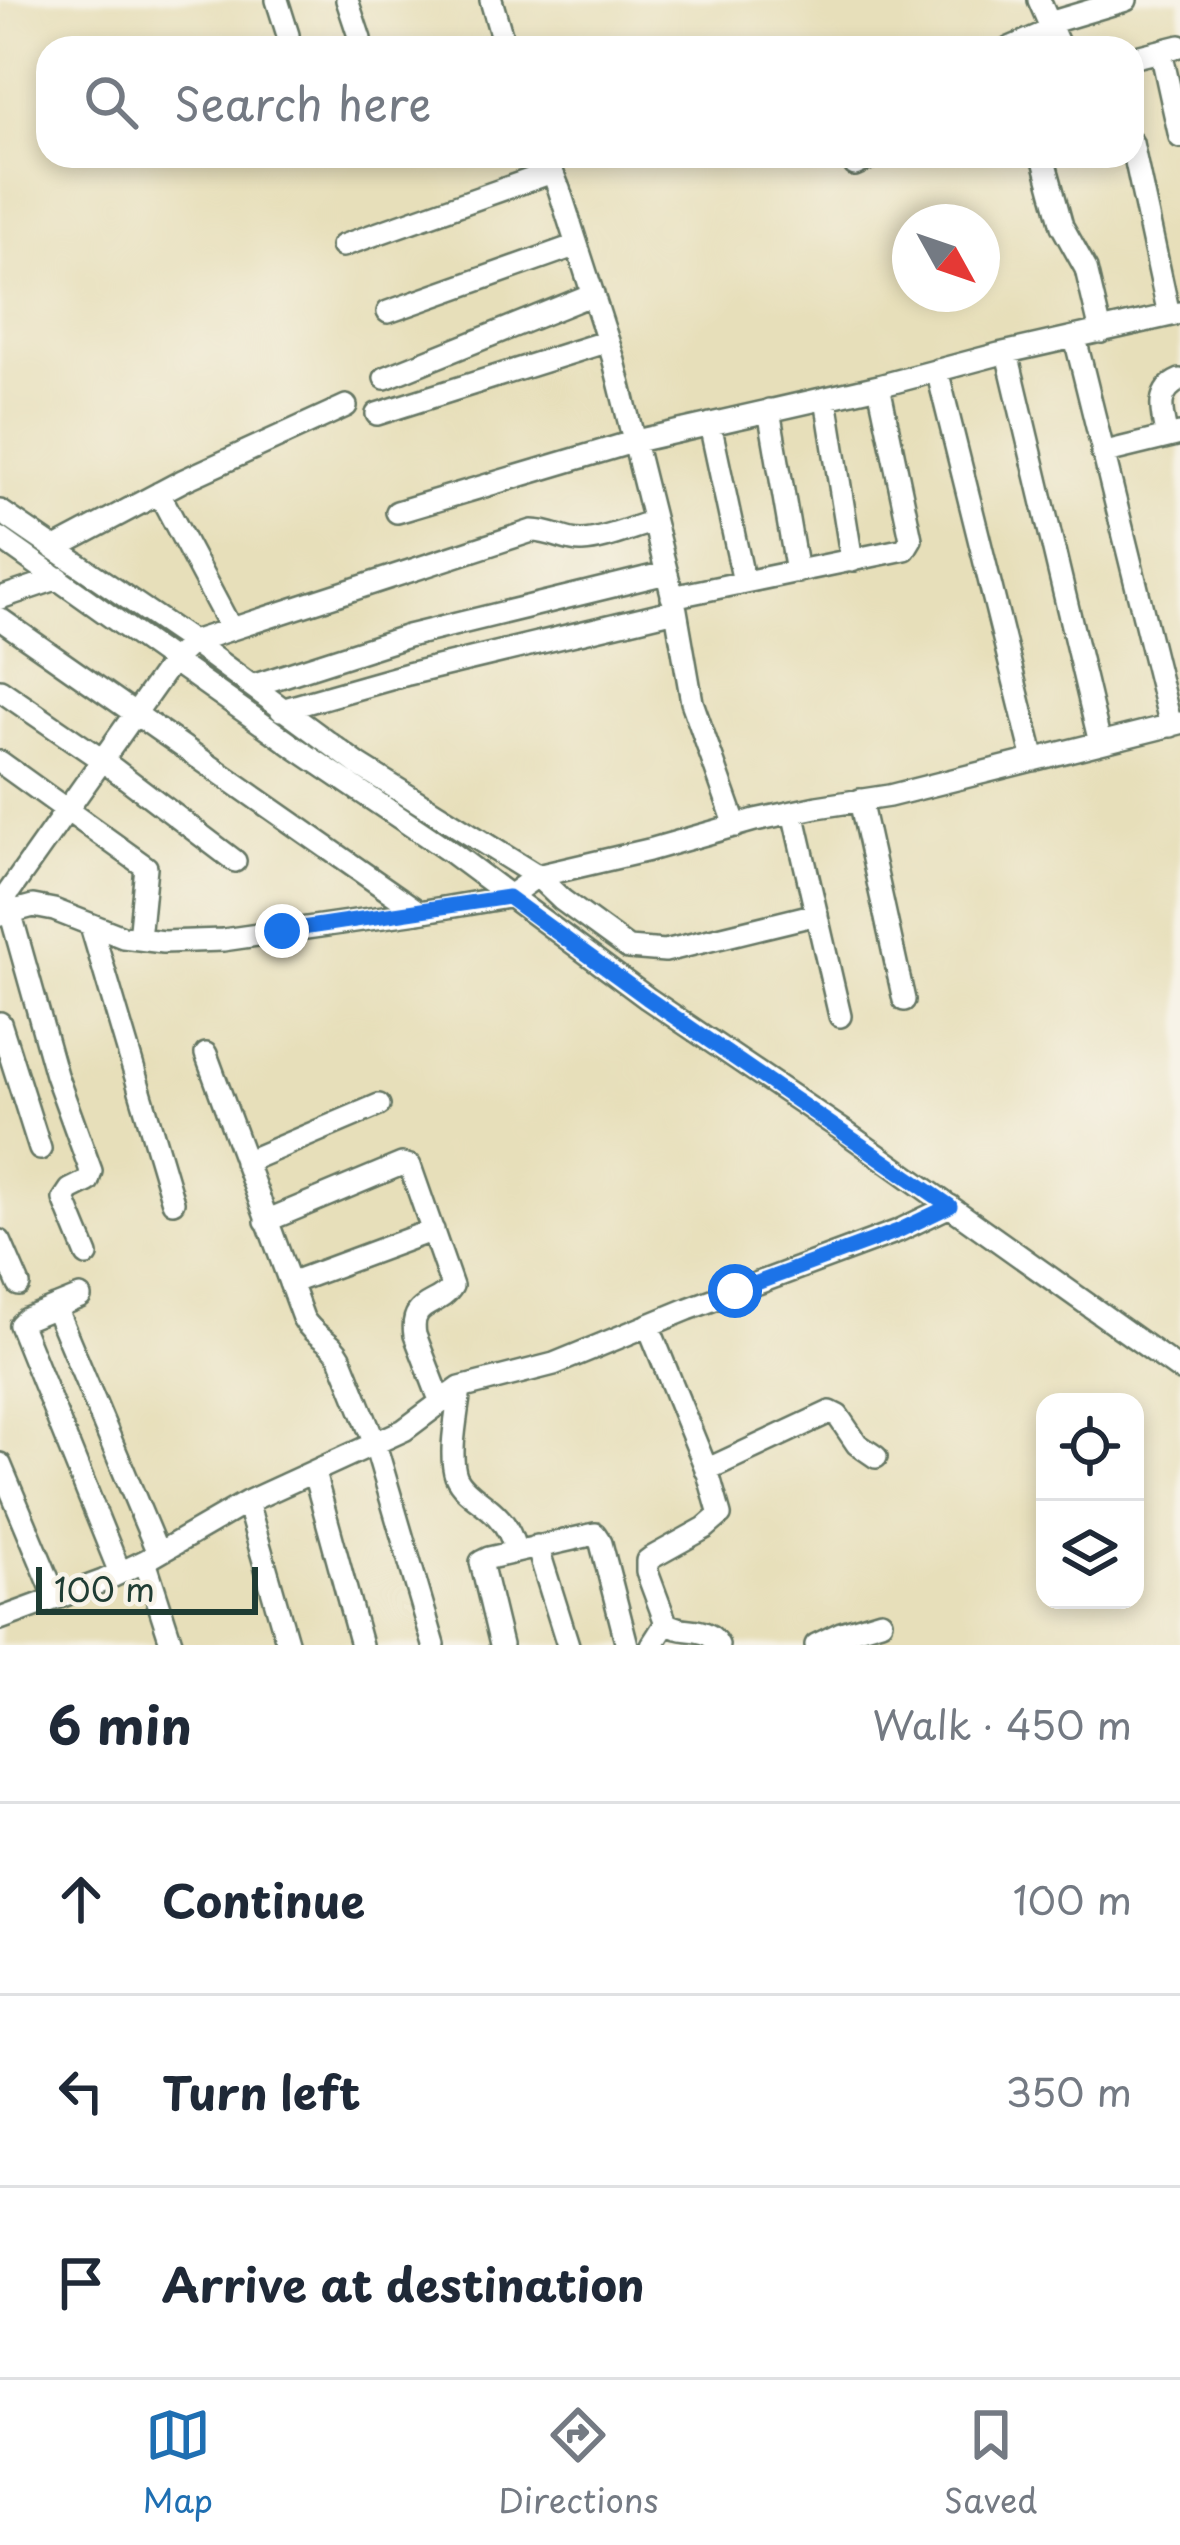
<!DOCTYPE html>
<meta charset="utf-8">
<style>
:root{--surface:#fff;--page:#f2f2f3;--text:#1f2937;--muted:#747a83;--line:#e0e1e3;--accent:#1f6fb2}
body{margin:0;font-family:"Playpen Sans",sans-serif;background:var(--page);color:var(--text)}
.controls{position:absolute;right:36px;bottom:36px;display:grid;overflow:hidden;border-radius:24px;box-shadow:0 6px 18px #0003}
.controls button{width:108px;height:108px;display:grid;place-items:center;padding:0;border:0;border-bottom:3px solid var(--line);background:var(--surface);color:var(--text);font:60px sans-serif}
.compass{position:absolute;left:892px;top:204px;width:108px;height:108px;border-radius:50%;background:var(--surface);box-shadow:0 6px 18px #0003;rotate:130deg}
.scale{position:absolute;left:36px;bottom:30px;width:222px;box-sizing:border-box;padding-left:12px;border:6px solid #1f3d34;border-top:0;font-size:33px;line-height:42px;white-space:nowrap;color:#1f3d34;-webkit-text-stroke:9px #f7f3e8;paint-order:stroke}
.stop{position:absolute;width:36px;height:36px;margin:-27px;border:9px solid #1a73e8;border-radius:50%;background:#fff}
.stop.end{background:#1a73e8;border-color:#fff;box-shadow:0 3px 12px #0008}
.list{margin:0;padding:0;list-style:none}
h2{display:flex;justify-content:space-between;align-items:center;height:156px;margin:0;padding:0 48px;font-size:51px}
h2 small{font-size:39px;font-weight:400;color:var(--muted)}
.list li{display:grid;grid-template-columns:78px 1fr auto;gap:36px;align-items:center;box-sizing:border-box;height:192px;padding:0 48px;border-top:3px solid var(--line)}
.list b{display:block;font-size:45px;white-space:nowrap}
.list em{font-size:39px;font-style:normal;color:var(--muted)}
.icon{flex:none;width:66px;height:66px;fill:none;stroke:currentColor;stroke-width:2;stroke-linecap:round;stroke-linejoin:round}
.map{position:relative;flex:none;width:1180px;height:1645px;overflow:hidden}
.search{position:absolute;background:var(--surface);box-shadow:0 6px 18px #0003;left:36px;right:36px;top:36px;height:132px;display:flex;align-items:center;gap:30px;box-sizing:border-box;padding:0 42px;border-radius:36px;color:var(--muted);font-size:45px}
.sheet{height:732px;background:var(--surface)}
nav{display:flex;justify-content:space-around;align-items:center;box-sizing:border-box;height:168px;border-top:3px solid var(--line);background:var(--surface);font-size:33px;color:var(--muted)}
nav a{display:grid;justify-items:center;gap:6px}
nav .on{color:var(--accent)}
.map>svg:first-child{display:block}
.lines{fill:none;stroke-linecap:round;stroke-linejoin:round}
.minor-casing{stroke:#657663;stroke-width:26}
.minor{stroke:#fff;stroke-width:21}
.route{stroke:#1a73e8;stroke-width:15}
</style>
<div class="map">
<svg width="1180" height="1645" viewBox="0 0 1180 1645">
<rect width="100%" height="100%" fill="#f7f3e8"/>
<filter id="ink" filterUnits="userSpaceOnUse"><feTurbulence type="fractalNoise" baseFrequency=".00833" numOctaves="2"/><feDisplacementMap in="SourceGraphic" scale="24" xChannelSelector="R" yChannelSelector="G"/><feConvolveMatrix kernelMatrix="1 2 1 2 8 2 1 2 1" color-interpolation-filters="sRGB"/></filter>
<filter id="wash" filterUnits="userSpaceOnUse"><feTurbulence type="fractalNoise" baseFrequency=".004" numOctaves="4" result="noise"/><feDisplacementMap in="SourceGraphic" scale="48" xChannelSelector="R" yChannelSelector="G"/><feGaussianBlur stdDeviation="2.7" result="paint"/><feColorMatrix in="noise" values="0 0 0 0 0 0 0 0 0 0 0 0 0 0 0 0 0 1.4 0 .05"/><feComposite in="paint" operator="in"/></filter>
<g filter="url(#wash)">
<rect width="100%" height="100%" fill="#e7dfba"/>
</g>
<g filter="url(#ink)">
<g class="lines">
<g class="minor-casing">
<path id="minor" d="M 277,0 L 288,35
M 347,0 L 360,39
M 491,0 L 505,48
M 1039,0 L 1060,48
M 1049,23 L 1126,0
M 1010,48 L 1052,30
M 1161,51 L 1180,137
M 1132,58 L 1180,46
M 1132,143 L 1169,315
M 546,156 L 559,189 L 613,357 L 676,610 L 692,702 L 736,826
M 1043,156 L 1062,226 L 1086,269 L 1101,332
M 855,165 L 875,156
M 342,246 L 552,172
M 388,312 L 577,245
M 1075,338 L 1171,726
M 1007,353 L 1100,743
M 937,370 L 1034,760
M 385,378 L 593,294
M 826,399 L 852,561
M 769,410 L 797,572
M 377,414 L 608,341
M 710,424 L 744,582
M 1167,437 C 1162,415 1154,391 1180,380
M 1102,453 L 1180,434
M 159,493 L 231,629
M 0,511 L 192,642 L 359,765 L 537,876 L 562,900 L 628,948 L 665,951 L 817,914
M 397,512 L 636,441 L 879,386 L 999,354 L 1180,313
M 0,538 L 296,748 L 452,853 L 647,998 L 848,1134 L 1180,1370
M 54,549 L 184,480 L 346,406
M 672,597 L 905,549 L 911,539 L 879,386
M 0,598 L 59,578
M 0,619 L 419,912
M 252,686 L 408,636 L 666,573
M 0,690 L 102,760 L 235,861
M 281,710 L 408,674 L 676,610
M 0,762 L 146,867 L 139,939
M 860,800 L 904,1000
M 793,812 L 840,1016
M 6,896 L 173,660 L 192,642 L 532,531 C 552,531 567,542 582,541 C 605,540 630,528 652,522
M 6,897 L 56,1075 L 91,1171 L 88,1181 L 70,1190 L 64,1199 L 87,1255
M 0,915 L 33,906 L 54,910 L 123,937 L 163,942 L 223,940 L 425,911 L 508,897 L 537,876 L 649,850 L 755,820 L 817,807 L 889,796 L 1180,723
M 91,926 L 173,1202
M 0,1023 L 40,1149
M 206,1054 L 303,1318 C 313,1336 331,1340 340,1357 L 375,1444 L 434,1645
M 245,1162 L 379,1105
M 266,1221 L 402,1164 L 410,1166 L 452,1286 C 439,1308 409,1299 415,1335 L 440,1400
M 0,1241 L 19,1285
M 290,1283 L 433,1230
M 80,1297 L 26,1319 L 20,1325 L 120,1573
M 55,1307 L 158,1553
M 648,1325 L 708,1473 L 720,1515 L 705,1528 L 651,1558 L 647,1561 L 647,1572 L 666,1623 C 683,1635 707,1624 718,1645
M 460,1388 C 458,1411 448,1453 456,1476 C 463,1493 486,1503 498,1517 C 508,1527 512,1538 516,1552
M 0,1464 L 56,1598
M 706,1470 L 830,1412 L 838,1416 L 857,1444 L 876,1457
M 314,1473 L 361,1645
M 247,1502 L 288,1645
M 537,1546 L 568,1645
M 145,1561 L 172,1645
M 0,1619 L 103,1581 L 145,1561 L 247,1502 L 404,1430 L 460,1388 L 554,1364 L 688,1309 L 898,1231 L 950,1206
M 501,1645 L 481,1562 L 489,1558 L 595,1534 L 601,1543 L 627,1645
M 652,1645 L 666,1623
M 816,1645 L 841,1633 L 881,1621"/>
</g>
<use href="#minor" class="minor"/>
</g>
</g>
<g class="lines" filter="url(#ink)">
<path class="route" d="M 282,931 L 508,897 L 647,998 L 950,1206 L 898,1231 L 735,1291"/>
</g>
</svg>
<div class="controls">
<button><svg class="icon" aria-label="locate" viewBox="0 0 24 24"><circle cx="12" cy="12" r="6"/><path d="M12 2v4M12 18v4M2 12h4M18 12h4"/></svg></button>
<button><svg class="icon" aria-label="layers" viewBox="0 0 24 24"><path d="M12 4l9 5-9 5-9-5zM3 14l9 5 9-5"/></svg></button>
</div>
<svg class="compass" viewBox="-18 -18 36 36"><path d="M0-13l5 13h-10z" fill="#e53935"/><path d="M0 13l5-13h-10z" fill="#747a83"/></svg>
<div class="scale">100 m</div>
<div class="stop" style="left:735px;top:1291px"></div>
<div class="stop end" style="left:282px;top:931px"></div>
<div class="search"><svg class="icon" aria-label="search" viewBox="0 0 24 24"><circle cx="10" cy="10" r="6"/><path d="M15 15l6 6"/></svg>Search here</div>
</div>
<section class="sheet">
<h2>6 min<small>Walk · 450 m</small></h2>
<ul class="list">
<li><svg class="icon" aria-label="ahead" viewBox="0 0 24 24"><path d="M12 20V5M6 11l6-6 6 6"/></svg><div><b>Continue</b></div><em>100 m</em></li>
<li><svg class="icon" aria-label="left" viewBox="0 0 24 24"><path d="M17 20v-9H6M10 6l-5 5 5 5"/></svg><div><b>Turn left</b></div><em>350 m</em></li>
<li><svg class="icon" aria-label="arrive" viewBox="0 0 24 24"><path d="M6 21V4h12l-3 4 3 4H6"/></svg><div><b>Arrive at destination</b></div></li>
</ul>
</section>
<nav>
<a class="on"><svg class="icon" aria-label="map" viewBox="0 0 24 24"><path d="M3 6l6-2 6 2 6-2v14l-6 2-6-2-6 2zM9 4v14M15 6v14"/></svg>Map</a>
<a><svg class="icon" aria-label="directions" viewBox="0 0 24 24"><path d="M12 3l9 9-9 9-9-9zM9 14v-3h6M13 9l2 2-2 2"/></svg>Directions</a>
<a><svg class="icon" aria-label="saved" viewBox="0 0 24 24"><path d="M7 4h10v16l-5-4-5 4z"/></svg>Saved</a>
</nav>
